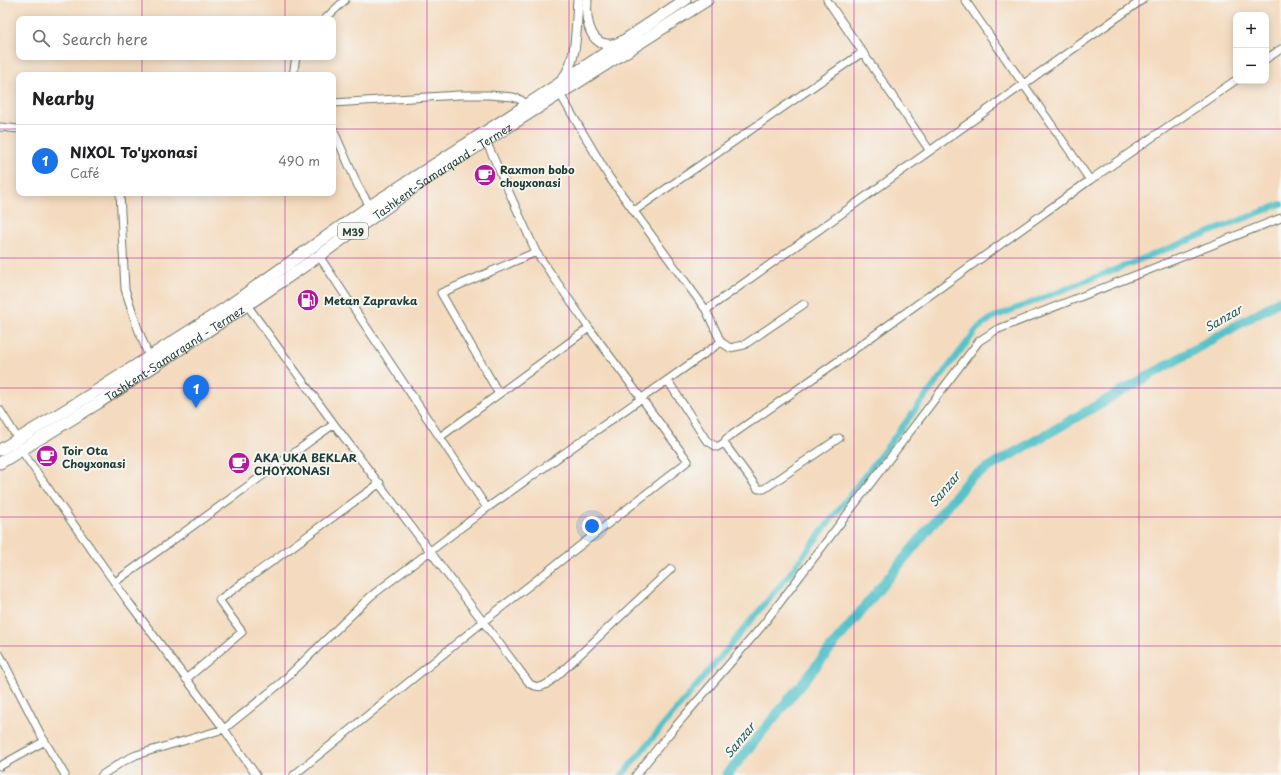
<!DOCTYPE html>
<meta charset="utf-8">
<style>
:root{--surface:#fff;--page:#f6f6f6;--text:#202124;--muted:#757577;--line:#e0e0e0;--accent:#1a73e8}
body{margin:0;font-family:"Playpen Sans",sans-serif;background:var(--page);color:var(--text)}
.controls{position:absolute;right:12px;top:12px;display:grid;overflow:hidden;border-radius:8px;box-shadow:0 2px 10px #0003}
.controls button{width:36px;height:36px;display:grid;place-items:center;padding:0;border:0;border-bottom:1px solid var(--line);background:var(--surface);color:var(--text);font:20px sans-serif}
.you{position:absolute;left:592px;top:526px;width:14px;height:14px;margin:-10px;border:3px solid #fff;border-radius:50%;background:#1a73e8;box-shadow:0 0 0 6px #1a73e833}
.badge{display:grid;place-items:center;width:26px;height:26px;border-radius:50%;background:var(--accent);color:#fff;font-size:13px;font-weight:700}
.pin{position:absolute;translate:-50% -33px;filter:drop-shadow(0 1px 2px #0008)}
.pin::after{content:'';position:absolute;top:21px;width:14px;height:12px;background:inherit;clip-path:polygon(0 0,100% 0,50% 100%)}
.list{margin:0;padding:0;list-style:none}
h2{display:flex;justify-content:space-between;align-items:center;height:52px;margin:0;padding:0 16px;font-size:17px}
h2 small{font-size:13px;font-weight:400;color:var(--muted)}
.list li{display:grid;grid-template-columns:26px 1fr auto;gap:12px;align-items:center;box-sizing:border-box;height:72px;padding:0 16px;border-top:1px solid var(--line)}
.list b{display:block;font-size:15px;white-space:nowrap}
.list p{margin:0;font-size:13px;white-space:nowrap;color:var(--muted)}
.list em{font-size:13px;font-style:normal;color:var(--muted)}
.icon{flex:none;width:22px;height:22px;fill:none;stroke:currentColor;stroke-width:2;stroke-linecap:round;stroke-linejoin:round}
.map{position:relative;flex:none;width:1281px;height:775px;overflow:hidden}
.search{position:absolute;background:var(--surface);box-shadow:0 2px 10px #0003;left:16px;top:16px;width:320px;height:44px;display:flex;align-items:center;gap:10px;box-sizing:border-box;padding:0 14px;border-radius:8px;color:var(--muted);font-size:15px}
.panel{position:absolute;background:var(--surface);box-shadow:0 2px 10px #0003;left:16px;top:72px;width:320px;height:124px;border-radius:8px}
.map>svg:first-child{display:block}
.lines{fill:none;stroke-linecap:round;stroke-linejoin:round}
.canal{stroke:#54c2c9;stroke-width:6}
.river{stroke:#54c2c9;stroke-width:10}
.minor-casing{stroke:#6a7464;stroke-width:9}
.major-casing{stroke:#6a7464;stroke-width:11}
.highway-casing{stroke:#6a7464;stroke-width:13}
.minor{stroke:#fff;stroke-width:7}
.major{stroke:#fff;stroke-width:9}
.highway{stroke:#fff;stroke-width:11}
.grid{fill:none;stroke:#b5179e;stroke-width:1;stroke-opacity:0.55}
.labels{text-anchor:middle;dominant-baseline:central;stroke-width:4;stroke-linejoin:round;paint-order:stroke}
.shield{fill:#f6f6f2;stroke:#60746d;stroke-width:1}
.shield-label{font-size:10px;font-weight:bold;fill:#1f3d34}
.poi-label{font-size:11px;font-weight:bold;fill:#1f3d34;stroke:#f6f6f2;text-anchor:start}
.street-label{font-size:11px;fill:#1f3d34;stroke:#f6f6f2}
.water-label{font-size:12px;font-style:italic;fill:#2c5e59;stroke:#f6f6f2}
</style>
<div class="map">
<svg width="1281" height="775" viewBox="0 0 1281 775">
<rect width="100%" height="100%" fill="#f6f6f2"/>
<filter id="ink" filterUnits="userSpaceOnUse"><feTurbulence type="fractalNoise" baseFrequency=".025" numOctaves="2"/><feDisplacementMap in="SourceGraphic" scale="8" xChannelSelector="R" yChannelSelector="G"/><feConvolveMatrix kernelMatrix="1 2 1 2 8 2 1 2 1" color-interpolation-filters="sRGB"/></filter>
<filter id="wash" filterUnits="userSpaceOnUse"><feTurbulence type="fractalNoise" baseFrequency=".012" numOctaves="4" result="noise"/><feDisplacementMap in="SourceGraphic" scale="16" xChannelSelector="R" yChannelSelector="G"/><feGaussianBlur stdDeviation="0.9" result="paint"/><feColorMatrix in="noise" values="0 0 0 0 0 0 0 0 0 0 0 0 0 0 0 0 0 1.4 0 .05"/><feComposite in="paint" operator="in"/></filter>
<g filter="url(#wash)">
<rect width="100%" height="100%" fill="#f4dabe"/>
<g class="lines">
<path class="canal" d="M 622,775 L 784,581 L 978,328 L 992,318 L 1281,204"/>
<path class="river" d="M 727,775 L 970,478 L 1281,300"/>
</g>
</g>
<g filter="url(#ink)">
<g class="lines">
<g class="minor-casing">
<path id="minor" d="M 827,0 L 930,151
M 965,0 L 1090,180
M 325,19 L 345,0
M 1266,59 L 1281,49
M 293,75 L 296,57
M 333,103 L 459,95 L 489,95 L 513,97 L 521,100 L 527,105
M 0,127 L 19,129
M 333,129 L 358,186 L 370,206
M 120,193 L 125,289 L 137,326 L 149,357
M 634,211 L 863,52
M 319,256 L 487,508
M 247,305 L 334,424 L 530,684 C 542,691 548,683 557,676 L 671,569
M 706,310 L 1142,0
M 721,342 L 730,348 L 744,345 L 804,304
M 668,381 L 706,440 L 717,447 L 724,443
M 499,394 L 441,293 L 536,252
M 0,410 L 18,439
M 440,437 L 589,328
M 839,438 L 764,489 L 758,489 L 724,443 L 726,439 L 841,359 L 1090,180 L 1236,80
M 21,450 L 127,600 L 224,729 L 256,775
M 115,582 L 334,424
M 0,655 L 41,735 L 65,775
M 186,679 L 242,632 L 219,600 L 380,483
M 0,766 L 45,741
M 102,775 L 122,762 L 136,755 L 224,729 L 281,683 L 371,596 L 487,508 L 721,342 L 706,310 L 609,177 L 560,94
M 294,775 L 484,621 L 688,461 L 589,328 L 536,252 L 486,141
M 636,775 L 669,734 L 762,626 L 979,341 L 996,330 L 1281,218"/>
</g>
<g class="major-casing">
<path id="major" d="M 587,0 C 585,22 591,53 620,42
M 562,79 C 578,62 576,23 578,0"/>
</g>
<g class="highway-casing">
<g id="highway">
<path d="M 0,450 L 90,395 L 224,309 L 370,206 L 527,105 L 685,0"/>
<path id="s1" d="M 0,463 L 98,403 L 247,305 L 319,256 L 423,181 L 707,0"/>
</g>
</g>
<use href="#minor" class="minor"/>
<use href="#major" class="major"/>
<use href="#highway" class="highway"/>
</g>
</g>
<path class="grid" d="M 142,0 L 142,19M 285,0 L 285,19M 427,0 L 427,775M 569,0 L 569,775M 712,0 L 712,775M 854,0 L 854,775M 996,0 L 996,775M 1139,0 L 1139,775M 142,57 L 142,75M 285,57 L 285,75M 0,129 L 19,129M 333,129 L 1281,129M 142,193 L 142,775M 285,193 L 285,775M 0,258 L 1281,258M 0,388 L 1281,388M 0,517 L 1281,517M 0,646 L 1281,646"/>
<defs>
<g id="cafe-disc" transform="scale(1.15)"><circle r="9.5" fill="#b5179e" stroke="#f6f6f2"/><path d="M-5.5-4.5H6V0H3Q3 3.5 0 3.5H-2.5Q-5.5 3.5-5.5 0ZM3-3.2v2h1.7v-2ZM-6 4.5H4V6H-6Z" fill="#fff"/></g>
<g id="fuel-disc" transform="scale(1.15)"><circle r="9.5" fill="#b5179e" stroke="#f6f6f2"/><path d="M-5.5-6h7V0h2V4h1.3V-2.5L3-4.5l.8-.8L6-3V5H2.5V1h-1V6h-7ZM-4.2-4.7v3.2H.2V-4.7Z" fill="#fff"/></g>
</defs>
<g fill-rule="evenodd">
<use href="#cafe-disc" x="485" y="175"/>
<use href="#fuel-disc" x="308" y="300"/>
<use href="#cafe-disc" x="47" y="456"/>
<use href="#cafe-disc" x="239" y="463"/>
</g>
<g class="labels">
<rect class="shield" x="338" y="223" width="30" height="16" rx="3"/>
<g class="shield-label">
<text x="353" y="231">M39</text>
</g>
<g class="poi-label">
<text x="500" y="169">Raxmon bobo<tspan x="500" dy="13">choyxonasi</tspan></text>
<text x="324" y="300">Metan Zapravka</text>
<text x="62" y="450">Toir Ota<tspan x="62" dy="13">Choyxonasi</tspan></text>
<text x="254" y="457">AKA UKA BEKLAR<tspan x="254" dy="13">CHOYXONASI</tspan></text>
</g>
<g class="street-label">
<text stroke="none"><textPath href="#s1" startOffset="530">Tashkent-Samarqand - Termez</textPath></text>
<text stroke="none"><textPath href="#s1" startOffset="206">Tashkent-Samarqand - Termez</textPath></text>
</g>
<g class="water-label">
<text transform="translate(1223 318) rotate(-30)">Sanzar</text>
<text transform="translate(944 489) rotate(-50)">Sanzar</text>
<text transform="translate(739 740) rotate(-51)">Sanzar</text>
</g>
</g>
</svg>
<div class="controls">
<button>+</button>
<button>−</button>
</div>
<div class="you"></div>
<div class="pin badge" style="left:196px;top:408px">1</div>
<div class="search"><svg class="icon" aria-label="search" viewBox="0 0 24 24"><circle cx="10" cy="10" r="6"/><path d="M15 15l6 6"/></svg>Search here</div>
<section class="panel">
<h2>Nearby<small></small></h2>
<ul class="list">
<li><span class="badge">1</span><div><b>NIXOL To'yxonasi</b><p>Café</p></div><em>490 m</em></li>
</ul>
</section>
</div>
